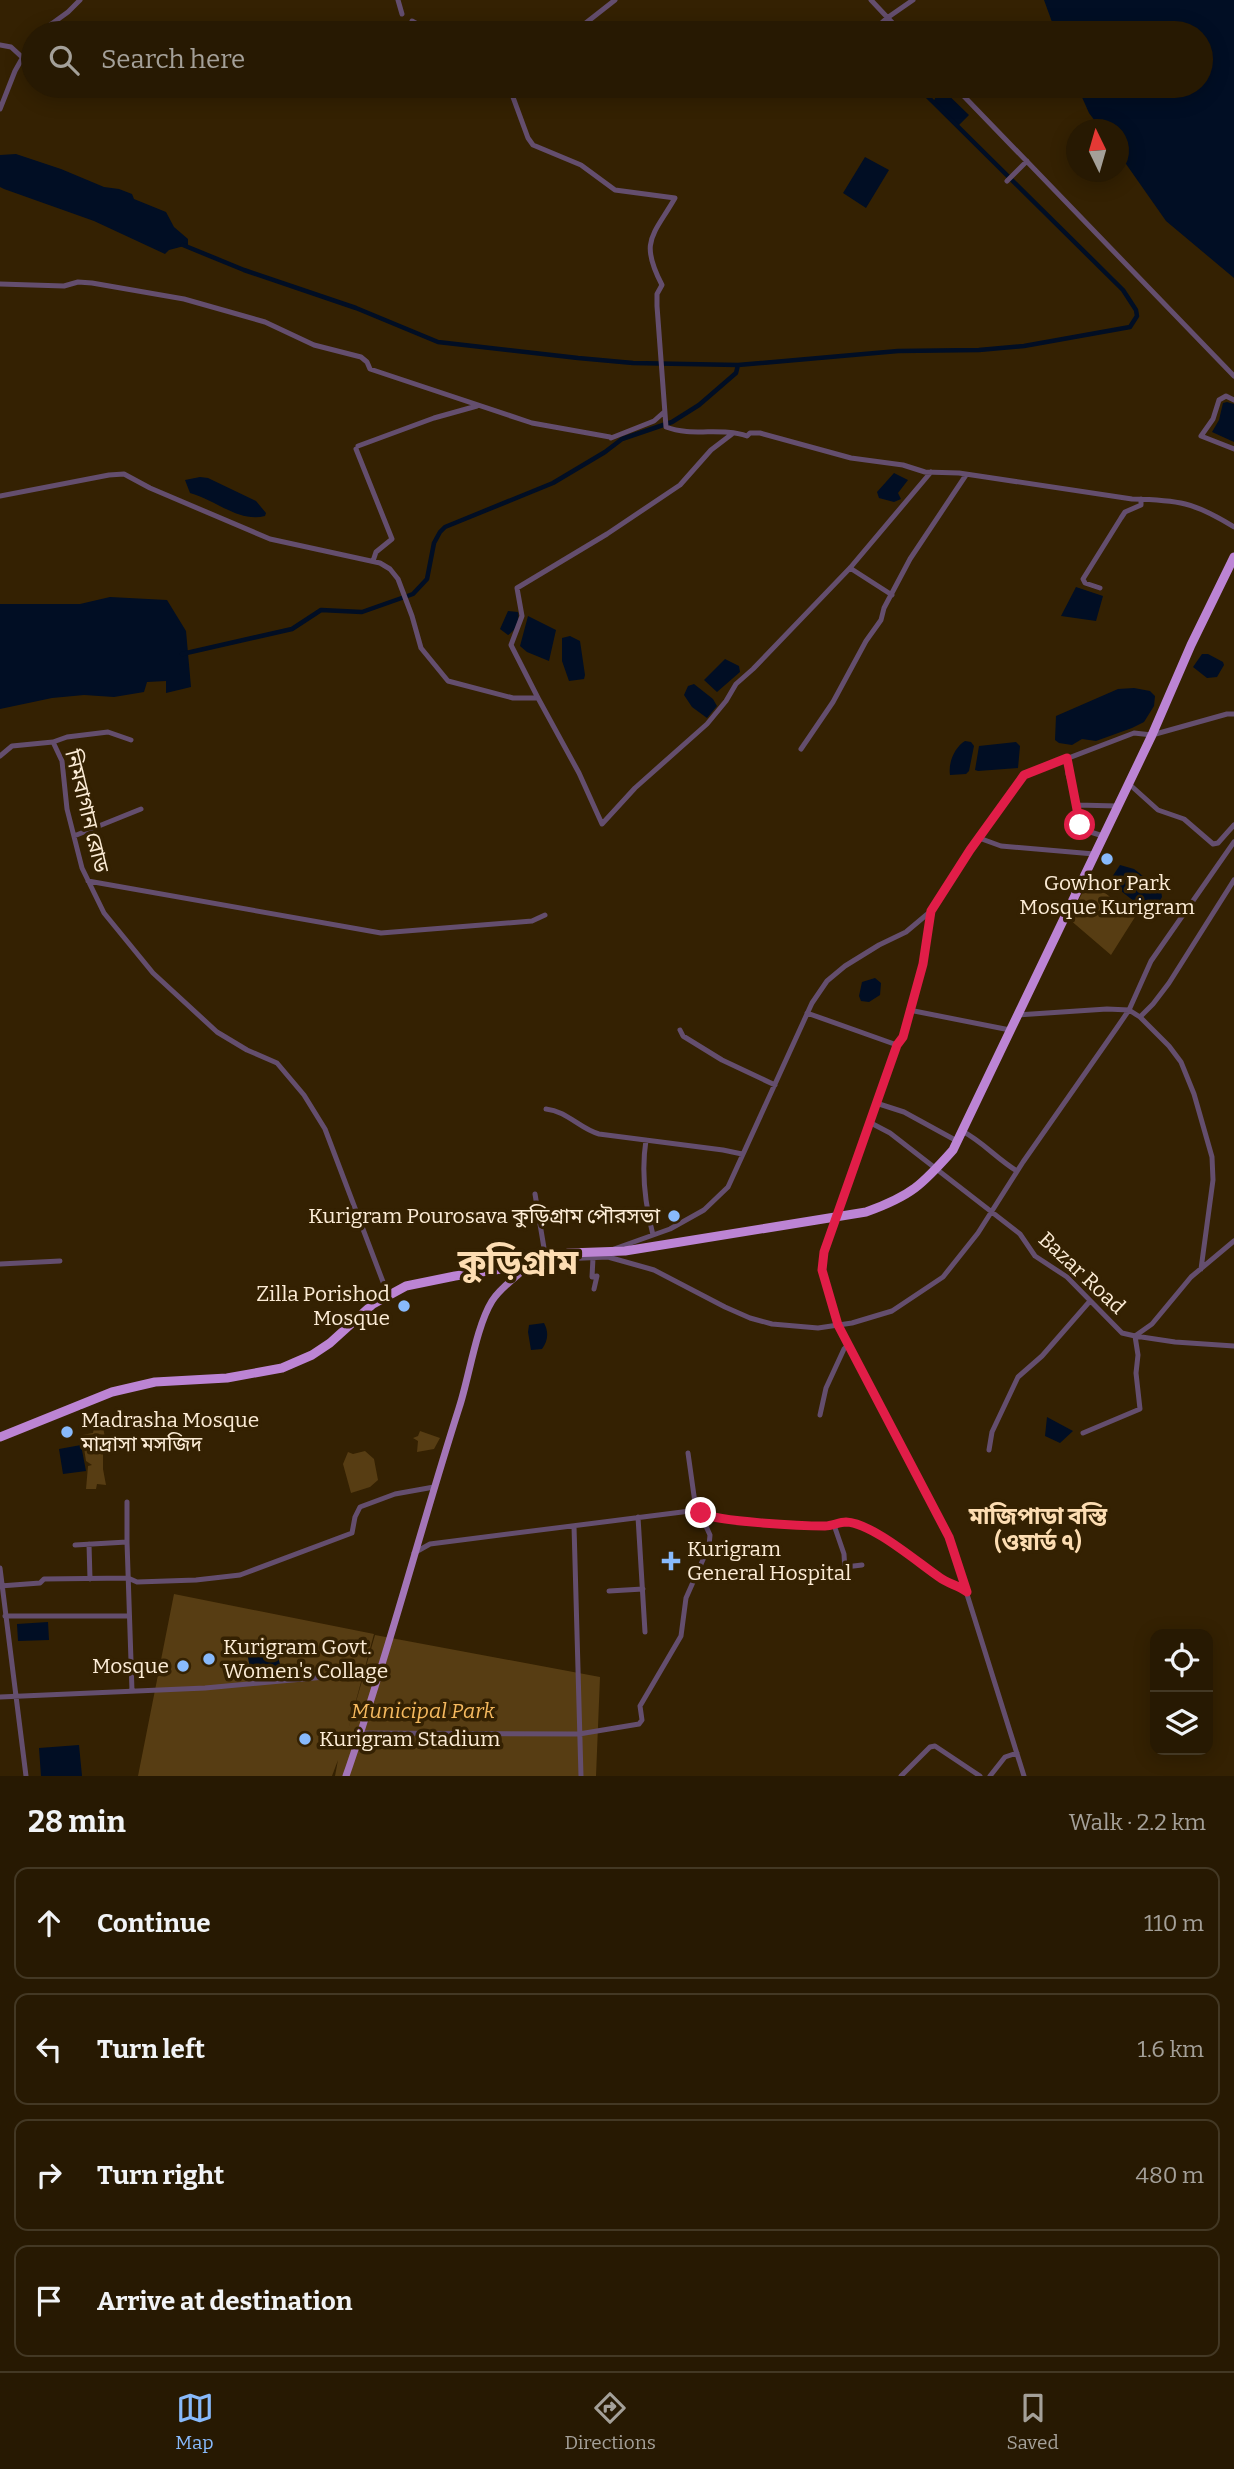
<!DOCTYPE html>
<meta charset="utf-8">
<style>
:root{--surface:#271902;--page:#332611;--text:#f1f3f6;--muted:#a4a099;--line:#433824;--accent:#88bafc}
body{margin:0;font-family:Bitter,"Noto Sans Bengali",serif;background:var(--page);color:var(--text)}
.controls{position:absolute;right:21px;bottom:21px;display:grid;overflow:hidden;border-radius:14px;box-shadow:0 4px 18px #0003}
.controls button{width:63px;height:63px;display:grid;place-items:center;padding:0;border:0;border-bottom:2px solid var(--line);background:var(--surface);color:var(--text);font:35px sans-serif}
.compass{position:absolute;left:1066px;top:119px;width:63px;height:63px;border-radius:50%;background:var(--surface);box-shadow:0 4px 18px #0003;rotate:355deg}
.stop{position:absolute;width:21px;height:21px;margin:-16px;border:5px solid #e11d48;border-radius:50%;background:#fff}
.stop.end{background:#e11d48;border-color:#fff;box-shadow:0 2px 7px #0008}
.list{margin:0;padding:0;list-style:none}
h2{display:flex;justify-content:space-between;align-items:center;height:91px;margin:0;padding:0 28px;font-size:30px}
h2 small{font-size:23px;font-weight:400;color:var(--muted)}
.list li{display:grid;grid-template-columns:46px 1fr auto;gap:21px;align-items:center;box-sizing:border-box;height:112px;margin:0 14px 14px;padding:0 14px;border:2px solid var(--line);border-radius:14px}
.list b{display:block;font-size:26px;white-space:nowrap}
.list em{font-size:23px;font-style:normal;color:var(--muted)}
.icon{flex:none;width:38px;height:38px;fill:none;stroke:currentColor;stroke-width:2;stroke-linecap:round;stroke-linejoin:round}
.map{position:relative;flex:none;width:1234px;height:1776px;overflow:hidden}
.search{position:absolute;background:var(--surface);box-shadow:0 4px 18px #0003;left:21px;right:21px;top:21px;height:77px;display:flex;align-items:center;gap:18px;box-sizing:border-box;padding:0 24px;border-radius:38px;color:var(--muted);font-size:26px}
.sheet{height:595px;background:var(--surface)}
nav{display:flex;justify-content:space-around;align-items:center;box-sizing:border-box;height:98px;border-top:2px solid var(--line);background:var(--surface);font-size:19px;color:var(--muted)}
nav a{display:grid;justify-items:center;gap:4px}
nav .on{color:var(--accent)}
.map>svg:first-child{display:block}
.green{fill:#573d13}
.water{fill:#010e24}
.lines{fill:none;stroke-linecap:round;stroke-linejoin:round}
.canal{stroke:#010e24;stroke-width:4.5}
.minor{stroke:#644e6e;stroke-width:5}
.major{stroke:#a375b7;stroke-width:7}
.highway{stroke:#bc84d4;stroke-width:9}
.route{stroke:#e11d48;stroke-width:9}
.poi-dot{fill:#88bafc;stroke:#342102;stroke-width:2.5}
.labels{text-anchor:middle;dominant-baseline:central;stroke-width:7;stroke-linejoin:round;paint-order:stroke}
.street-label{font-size:21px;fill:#fcecd6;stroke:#342102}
.poi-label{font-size:21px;fill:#fcecd6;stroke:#342102;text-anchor:start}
.park-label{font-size:21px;font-style:italic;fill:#f5b95f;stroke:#342102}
.neighbourhood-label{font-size:23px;font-weight:bold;fill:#fdddb2;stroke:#342102}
.town-label{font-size:35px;font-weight:bold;fill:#fdddb2;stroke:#342102}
</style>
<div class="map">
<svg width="1234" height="1776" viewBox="0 0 1234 1776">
<rect width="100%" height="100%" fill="#342102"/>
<path class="green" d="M 1089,880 L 1135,917 L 1111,955 L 1069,919 Z
M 103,1427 L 106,1443 L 103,1445 L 103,1469 L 106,1485 L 97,1484 L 96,1489 L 86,1489 L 88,1466 L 92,1465 L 86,1461 L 82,1435 L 93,1433 L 94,1428 Z
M 420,1431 L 440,1438 L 434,1449 L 417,1452 L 418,1441 L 413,1438 L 418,1436 Z
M 365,1451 L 374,1459 L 378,1480 L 370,1487 L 351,1493 L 343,1464 L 348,1452 L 353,1454 Z
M 174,1594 L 374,1634 L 348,1730 L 375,1635 L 600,1677 L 596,1776 L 335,1776 L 338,1760 L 332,1776 L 138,1776 Z"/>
<path class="water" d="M 1044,0 L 1234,0 L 1234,278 L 1166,221 L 1119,154 L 1118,130 L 1101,129 L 1089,113 L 1077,86 L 1201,86 L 1201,33 L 1056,33 Z
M 940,87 L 969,115 L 958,126 L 933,103 Z
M 16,154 L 61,169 L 104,187 L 119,189 L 132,194 L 134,199 L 166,212 L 174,227 L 188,239 L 188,245 L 169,250 L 165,254 L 94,221 L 4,189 L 0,187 L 0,155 Z
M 865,157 L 889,170 L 866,208 L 843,193 Z
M 1227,402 L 1234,404 L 1234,442 L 1212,432 L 1219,420 L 1223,403 Z
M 894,473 L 908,480 L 898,493 L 901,499 L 894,502 L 879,498 L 877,492 Z
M 200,477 L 208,478 L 256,501 L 266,513 L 265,516 C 239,523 214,499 190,493 L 185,480 Z
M 1076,587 L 1103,596 L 1096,621 L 1061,616 Z
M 110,597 L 167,600 L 186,631 L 191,687 L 166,693 L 166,681 L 147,682 L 144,692 L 114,697 L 84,695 L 52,698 L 0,709 L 0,604 L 80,604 Z
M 508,611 L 518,612 C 520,620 516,631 508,635 L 500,629 Z
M 528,616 L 556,630 L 549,661 L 527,652 L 520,646 Z
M 570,636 L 580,641 L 585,675 L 584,679 L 569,681 L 562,661 L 562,638 Z
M 1202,654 L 1208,654 L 1223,662 L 1224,665 L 1217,677 L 1207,678 L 1193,667 Z
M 725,659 L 739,666 L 740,672 L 717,692 L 704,680 Z
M 694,684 L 713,699 L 717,706 L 707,718 L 692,707 L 684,695 L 688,686 Z
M 1134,688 L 1150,691 L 1155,696 L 1154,706 L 1144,722 L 1132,728 L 1096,741 L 1082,739 L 1072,745 L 1059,743 L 1055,740 L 1056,716 L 1118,689 Z
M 965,741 L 971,742 L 974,746 L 969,771 L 966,774 L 950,775 C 948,762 955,747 965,741 Z
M 1016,742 L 1020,746 L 1018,768 L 978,771 L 975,770 L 979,746 Z
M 1120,865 L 1134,869 L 1161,890 L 1162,897 L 1154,911 L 1144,909 L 1112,884 L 1110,880 Z
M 875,978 L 881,983 L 880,995 L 869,1002 L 861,1001 L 859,996 L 862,982 Z
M 544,1323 C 549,1332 548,1341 542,1349 L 531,1350 L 528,1332 L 529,1325 Z
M 1047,1417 L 1073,1431 L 1060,1443 L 1045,1436 Z
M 81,1445 L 86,1471 L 63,1474 L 59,1449 Z
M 48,1622 L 49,1640 L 18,1641 L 17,1624 Z
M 252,1641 L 274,1641 L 281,1668 L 255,1671 L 250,1669 L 246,1646 Z
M 79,1745 L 82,1776 L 41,1776 L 39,1748 Z"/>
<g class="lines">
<path class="canal" d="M 183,245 L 244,270 L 356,308 L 438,342 L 578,358 L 633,363 L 738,365 L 898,351 L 979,350 L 1024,346 L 1130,327 L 1137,316 L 1136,310 L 1123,290 L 922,91
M 182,654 L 292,629 L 321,610 L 362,612 L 413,594 L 427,579 L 434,543 L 440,532 L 445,527 L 553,483 L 605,452 L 622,439 L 672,422 L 699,405 L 736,373 L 738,365"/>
<path class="minor" d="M 398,0 L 402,14
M 871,0 L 902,33
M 412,21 L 433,33
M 39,33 L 68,12 L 80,0
M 573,33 L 615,0
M 870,33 L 887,18 L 913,0
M 0,45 L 11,47 L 23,58
M 506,86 L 510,89 L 528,138 L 533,145 L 581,165 L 615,190 L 675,198 C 653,236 639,241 662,285 L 657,294 L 657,306 L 666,427 C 692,437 722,427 747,436 L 750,433 L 760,433 L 851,458 L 903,465 L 925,472 L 959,473 L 1132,499 C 1178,500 1194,502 1234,527
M 954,86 L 1234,376
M 0,109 L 15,71 L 33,39
M 1007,181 L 1027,161
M 0,284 L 64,286 L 78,282 L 92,283 L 184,299 L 265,322 L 314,345 L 361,357 L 367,362 L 370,369 L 532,423 L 610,437
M 1234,400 L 1226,396 L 1219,400 L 1213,419 L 1201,436 L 1234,449
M 611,438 L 654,421 L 663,413
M 358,446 L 434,418 L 477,406
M 356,449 L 392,539 L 376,552 L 373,561
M 0,496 L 109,475 L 124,474 L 150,488 L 270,539 L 380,563 L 390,569 L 398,579 L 412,616 L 421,648 L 448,681 L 513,698 L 538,698 L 579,773 L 602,824 L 635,788 L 707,724 L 726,701 L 736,684 L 753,669 L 850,568 L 931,472
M 850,568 L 892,595
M 1100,588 L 1085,583 L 1083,579 L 1121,518 L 1125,512 L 1141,505 L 1141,499
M 538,698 L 511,645 L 522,616 L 517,588 L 607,534 L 680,485 L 711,450 L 732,434
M 53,742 L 67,737 L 108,732 L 131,740
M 801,749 L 833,702 L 866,641 L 881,620 L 884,608 L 910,559 L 966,475
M 0,756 L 12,746 L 53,742 L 62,761 L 67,809 L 82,868 L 104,913 L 153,973 L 217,1032 L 247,1050 L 277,1063 L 304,1095 L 325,1129 L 388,1295
M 1067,758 L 1068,774 L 1077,805
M 1128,783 L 1158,810 L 1184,819 L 1213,844 L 1218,843 L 1234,825
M 74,836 L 141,809
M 1103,836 L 1081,829 L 1077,805 L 1117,806
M 979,838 L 1001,846 L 1094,854
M 88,881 L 381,933 L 532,921 L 545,915
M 931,912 L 923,964 L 909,1010 L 1010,1030
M 807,1013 L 897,1045 L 824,1252 L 822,1270 L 838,1325 L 949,1537 L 1024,1776
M 1017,1015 L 1107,1009 L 1129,1010 L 1140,1017 L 1169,1046 L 1181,1062 L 1194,1094 L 1212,1157 L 1213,1180 L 1201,1269
M 1140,1017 L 1153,1004 L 1169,983 L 1234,880
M 680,1030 L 683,1036 L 722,1060 L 775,1085
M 897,1045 L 903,1037 L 909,1010
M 876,1103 L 904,1112 L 957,1141
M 546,1109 C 567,1111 580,1129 599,1134 L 723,1150 L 742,1154
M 869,1122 L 890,1133 L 1020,1234 L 1035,1256 L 1067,1277 L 1122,1333 L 1135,1336 L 1152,1324 L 1191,1277 L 1234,1241
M 962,1131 C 982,1141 997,1159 1017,1171
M 646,1140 C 641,1172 645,1204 653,1235
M 535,1194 L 546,1260
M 614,1249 L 670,1229 L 704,1210 L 728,1187 L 812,1003 L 827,981 L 845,966 L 879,945 L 906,932 L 931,911 L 979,838 L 1024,775 L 1134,733 L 1152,735 L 1227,714 L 1234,714
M 593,1258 L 592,1277 L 597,1276 L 594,1289
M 560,1259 L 608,1257 L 654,1270 L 725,1307 L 750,1318 L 772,1324 L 818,1328 L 852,1323 L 892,1311 L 943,1277 L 978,1233 L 1023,1162 L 1116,1029 L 1129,1010 L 1151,961 L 1234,842
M 0,1264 L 60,1261
M 820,1415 L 826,1388 L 844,1349 L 849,1344
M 1083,1433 L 1140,1409 L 1136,1373 L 1138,1355 L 1135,1336 L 1175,1342 L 1234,1346
M 989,1450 L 992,1432 L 1018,1377 L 1042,1356 L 1090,1301
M 688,1453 L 696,1510
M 638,1517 L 645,1632
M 574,1526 L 581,1776
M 127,1542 L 127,1502
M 89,1544 L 90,1579
M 75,1545 L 127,1542 L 132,1691
M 414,1553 L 430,1544 L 698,1510 C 712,1523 801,1526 824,1526 C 833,1526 841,1521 850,1523 C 886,1531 911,1561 941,1579 C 949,1584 958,1585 965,1591
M 845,1567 L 862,1565
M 0,1568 L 26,1776
M 830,1575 L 845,1572 L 844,1554 L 834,1525
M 0,1586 L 40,1583 L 44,1579 L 128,1578 L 137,1582 L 196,1580 L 240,1575 L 352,1533 L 355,1517 L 360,1507 L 395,1494 L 434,1487
M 609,1591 L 643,1589
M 5,1616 L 129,1616
M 0,1697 L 205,1688 L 380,1672
M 361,1733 L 579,1734 L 639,1724 L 642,1720 L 640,1706 L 681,1636 L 686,1598 L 709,1546 L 710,1535 L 699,1511
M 901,1776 L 930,1747 L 935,1746 L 980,1776
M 990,1776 L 1005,1757 L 1017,1753"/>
<path class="major" d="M 346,1776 C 388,1655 420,1530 459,1408 C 469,1378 476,1327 492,1301 C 500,1288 515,1278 526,1268"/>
<path class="highway" d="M 0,1437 L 112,1392 L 155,1382 L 227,1378 L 282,1368 L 312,1355 L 330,1343 L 373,1304 L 406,1286 L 455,1276 L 514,1267 L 526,1268 L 568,1253 L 625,1251 L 866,1212 C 911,1196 922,1185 953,1150 L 1152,735 L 1191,645 L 1234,557"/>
</g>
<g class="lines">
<path class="route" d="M 701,1513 C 717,1522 804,1526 825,1526 C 832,1526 839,1522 846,1522 C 872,1523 917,1562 939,1577 C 948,1584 958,1585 967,1592 L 949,1537 L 838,1325 L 822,1270 L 824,1252 L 897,1045 L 903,1037 L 923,964 L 931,911 L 970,850 L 1024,775 L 1067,758 L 1080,825"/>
</g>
<g class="poi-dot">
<circle cx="1107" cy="859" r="7"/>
<circle cx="674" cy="1216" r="7"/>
<circle cx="404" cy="1306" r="7"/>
<circle cx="67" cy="1432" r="7"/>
<path d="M667.5 1550.5h7v7h7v7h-7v7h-7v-7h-7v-7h7z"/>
<circle cx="209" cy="1659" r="7"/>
<circle cx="183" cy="1666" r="7"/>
<circle cx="305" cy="1739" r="7"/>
</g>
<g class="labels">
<g class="street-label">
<text transform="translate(87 811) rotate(76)">নিমবাগান রোড</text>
<text transform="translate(1082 1273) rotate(43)">Bazar Road</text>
</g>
<g class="poi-label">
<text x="1107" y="883" text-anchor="middle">Gowhor Park<tspan x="1107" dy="24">Mosque Kurigram</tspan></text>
<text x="660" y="1216" text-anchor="end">Kurigram Pourosava কুড়িগ্রাম পৌরসভা</text>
<text x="390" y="1294" text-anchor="end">Zilla Porishod<tspan x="390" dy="24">Mosque</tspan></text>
<text x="81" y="1420">Madrasha Mosque<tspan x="81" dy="24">মাদ্রাসা মসজিদ</tspan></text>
<text x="687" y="1549">Kurigram<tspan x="687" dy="24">General Hospital</tspan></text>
<text x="223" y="1647">Kurigram Govt.<tspan x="223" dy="24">Women's Collage</tspan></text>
<text x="169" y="1666" text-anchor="end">Mosque</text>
<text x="319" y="1739">Kurigram Stadium</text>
</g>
<g class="park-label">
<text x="423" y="1711">Municipal Park</text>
</g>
<g class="neighbourhood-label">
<text x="1038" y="1516">মাজিপাড়া বস্তি<tspan x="1038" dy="26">(ওয়ার্ড ৭)</tspan></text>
</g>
<g class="town-label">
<text x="518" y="1262">কুড়িগ্রাম</text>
</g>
</g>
</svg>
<div class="controls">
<button><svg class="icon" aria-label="locate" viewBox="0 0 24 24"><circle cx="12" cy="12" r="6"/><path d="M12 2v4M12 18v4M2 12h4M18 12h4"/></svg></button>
<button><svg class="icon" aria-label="layers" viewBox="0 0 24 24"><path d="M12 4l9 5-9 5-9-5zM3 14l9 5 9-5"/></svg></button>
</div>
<svg class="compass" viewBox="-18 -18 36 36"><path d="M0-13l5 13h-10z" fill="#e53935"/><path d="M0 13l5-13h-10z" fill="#a4a099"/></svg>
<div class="stop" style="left:1080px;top:825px"></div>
<div class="stop end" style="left:701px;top:1513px"></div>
<div class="search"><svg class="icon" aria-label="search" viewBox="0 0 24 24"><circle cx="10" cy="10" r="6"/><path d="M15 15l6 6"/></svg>Search here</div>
</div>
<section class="sheet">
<h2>28 min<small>Walk · 2.2 km</small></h2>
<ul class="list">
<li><svg class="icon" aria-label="ahead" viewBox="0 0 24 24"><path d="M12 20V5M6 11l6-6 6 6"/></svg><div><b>Continue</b></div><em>110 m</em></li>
<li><svg class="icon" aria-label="left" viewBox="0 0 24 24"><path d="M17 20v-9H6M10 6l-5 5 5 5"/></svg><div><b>Turn left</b></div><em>1.6 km</em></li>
<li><svg class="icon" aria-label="right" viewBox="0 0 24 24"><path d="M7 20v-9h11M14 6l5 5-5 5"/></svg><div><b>Turn right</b></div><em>480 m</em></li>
<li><svg class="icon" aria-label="arrive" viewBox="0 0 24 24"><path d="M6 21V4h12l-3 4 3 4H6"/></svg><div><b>Arrive at destination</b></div></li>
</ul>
</section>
<nav>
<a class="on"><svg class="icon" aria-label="map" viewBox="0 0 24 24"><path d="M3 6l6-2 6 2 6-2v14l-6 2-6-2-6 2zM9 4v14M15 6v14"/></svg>Map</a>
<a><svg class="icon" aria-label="directions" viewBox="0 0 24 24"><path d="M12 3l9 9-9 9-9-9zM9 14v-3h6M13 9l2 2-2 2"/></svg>Directions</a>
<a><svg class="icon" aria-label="saved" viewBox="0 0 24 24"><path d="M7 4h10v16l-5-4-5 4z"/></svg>Saved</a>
</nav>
